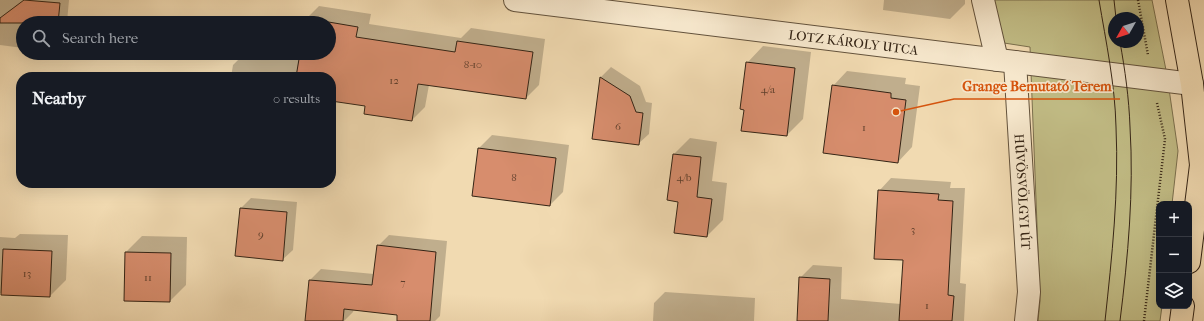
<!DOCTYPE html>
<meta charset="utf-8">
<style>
:root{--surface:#171b24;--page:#20242c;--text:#f1f3f6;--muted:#9ea1a6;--line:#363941}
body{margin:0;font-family:"IM FELL French Canon",serif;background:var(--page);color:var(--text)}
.controls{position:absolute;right:12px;bottom:12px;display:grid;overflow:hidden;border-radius:8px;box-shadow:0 4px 16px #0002}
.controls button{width:36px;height:36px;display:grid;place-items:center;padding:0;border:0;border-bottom:1px solid var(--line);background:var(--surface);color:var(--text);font:20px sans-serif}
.compass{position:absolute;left:1108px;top:12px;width:36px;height:36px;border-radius:50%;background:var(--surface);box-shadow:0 4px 16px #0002;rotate:231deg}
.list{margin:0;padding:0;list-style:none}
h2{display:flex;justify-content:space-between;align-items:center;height:52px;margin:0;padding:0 16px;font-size:17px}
h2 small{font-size:13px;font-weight:400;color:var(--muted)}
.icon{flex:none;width:22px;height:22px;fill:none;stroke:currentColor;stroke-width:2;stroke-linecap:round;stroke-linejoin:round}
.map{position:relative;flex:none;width:1204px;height:321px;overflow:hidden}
.search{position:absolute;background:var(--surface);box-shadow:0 4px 16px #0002;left:16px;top:16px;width:320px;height:44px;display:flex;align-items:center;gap:10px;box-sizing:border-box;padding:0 14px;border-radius:22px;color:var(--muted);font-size:15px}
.panel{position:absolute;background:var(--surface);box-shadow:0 4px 16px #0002;left:16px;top:72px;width:320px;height:116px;border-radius:16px}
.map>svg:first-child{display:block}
.green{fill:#c2bd86;stroke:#7b704e;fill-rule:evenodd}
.shadow{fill:#0003}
.building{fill:#d78d6d;stroke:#342415}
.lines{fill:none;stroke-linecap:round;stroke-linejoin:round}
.minor-casing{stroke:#63523c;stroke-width:24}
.major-casing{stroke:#342415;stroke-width:24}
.path{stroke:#342415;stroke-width:2.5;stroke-dasharray:1 2;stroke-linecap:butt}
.minor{stroke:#f6e7cc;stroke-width:22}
.major{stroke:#f1dab1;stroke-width:22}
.tram{stroke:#342415;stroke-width:1}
.labels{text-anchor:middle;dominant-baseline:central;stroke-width:3.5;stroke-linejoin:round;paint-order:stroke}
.number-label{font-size:11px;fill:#5d3e2b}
.street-label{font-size:13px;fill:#342415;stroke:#f6e7cc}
.leader{fill:none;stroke:#d6540d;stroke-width:1.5}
.callout-dot{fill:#d6540d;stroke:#f6e7cc;stroke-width:1.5}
.callout-label{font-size:14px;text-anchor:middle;font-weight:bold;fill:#d6540d;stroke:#f6e7cc;stroke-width:3.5;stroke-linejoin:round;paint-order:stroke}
</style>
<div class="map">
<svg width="1204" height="321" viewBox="0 0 1204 321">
<rect width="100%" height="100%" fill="#f1dab1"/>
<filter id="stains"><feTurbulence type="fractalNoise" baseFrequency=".005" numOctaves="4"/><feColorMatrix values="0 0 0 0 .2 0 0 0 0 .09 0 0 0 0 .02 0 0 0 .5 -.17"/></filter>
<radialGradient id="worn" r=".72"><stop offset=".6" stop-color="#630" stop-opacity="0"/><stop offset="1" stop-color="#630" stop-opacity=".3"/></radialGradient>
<path class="green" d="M 994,0 L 1152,0 L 1167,75 L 1178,151 L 1172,204 L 1159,204 L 1159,306 L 1162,306 L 1160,321 L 1038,321 L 1040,301 L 1030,47 L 1004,43 ZM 1114,18 L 1138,18 L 1138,42 L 1114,42 Z"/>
<path class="shadow" d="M 0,0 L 69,0 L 67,22 L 65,23 L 23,23 L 23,48 L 0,45 Z
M 884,0 L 965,0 L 965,4 L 950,19 L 883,10 Z
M 319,6 L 371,14 L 369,24 L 461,38 L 471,28 L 545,39 L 539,85 L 526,98 L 429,85 L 425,107 L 412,120 L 366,106 L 331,100 L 331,77 L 231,77 L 233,65 L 245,53 L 300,60 L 301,53 L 329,53 L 329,23 L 305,23 L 306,19 Z
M 763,46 L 811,52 L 803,119 L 787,135 L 747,63 Z
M 611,67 L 640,86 L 646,102 L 652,103 L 649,134 L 638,144 L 593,139 L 601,77 Z
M 847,71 L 906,78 L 905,84 L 920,86 L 912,147 L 898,162 L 833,86 Z
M 492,135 L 569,145 L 563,192 L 550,205 L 479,148 Z
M 690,138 L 717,142 L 712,181 L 727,183 L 723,220 L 707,236 L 679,201 L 674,154 Z
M 891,178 L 951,182 L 950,188 L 965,188 L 960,283 L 966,284 L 964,321 L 798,321 L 800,278 L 813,265 L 842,267 L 841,299 L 901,304 L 904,260 L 879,191 Z
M 251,198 L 297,202 L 293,250 L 282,260 L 241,208 Z
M 20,234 L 68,235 L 66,280 L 50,296 L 0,293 L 0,237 L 15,238 Z
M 389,235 L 447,241 L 440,316 L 435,321 L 398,321 L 398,314 L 354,309 L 353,312 L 344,321 L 321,321 L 310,280 L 321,269 L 374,274 L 378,246 Z
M 142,236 L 187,237 L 186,285 L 170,301 L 126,252 Z
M 665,292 L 755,298 L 754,321 L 653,321 L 654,303 Z"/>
<path class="building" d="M 24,0 L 60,3 L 58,23 L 0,23 L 0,18 Z
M 305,18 L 358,27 L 356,37 L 455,52 L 457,41 L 533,52 L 526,99 L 418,84 L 412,121 L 364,114 L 365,106 L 331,101 L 331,77 L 296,77 L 300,53 L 329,53 L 329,23 L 304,23 Z
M 746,62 L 795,68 L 787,136 L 741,131 L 744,110 L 740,109 Z
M 600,77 L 630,96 L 636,112 L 643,113 L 639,145 L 592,139 Z
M 832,85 L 891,93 L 891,98 L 906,100 L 898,163 L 823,153 Z
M 478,148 L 556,158 L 550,206 L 472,196 Z
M 673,154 L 701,157 L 697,197 L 712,199 L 707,237 L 674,233 L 678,202 L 667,200 Z
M 878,190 L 939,194 L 938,200 L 953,201 L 948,295 L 954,296 L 952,321 L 899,321 L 903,260 L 874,259 Z
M 240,208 L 287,212 L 283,261 L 235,256 Z
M 377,245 L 436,252 L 430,321 L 397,321 L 397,315 L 344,309 L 343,321 L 305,321 L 309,280 L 372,285 Z
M 3,249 L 52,251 L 50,297 L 1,295 Z
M 125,252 L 171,253 L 170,302 L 124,301 Z
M 799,277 L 830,279 L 828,321 L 797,321 Z"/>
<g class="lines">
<g class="minor-casing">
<g id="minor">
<path id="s1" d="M 515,0 L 1192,84"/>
<path d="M 983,0 L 997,60"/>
<path id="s2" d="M 1015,62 L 1029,292 L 1026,321"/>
</g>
</g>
<g class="major-casing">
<path id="major" d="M 1177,0 L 1192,84 L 1201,165 L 1189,262
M 1181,321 L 1183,306"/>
</g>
<path class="path" d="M 1138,0 L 1148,55
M 1144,321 L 1165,139 L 1157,103"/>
<use href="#minor" class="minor"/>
<use href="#major" class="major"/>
<path class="tram" d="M 1099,0 C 1106,42 1115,84 1116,127 C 1119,192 1112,256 1105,321
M 1114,0 L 1116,18
M 1120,42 C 1125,70 1129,98 1130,127 C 1134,191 1128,257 1120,321"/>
</g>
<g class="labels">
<g class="number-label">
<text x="473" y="64">8-10</text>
<text x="394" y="80">12</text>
<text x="768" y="89">4/a</text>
<text x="618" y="126">6</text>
<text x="864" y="127">1</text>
<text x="514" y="177">8</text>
<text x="684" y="177">4/b</text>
<text x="913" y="229">3</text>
<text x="261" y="234">9</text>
<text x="27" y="273">13</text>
<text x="148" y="277">11</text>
<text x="403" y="282">7</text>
<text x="927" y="305">1</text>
</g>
<g class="street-label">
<text stroke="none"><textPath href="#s1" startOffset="341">LOTZ KÁROLY UTCA</textPath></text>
<text stroke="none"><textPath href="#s2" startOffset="130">HŰVÖSVÖLGYI ÚT</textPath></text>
</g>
</g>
<path class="leader" d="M896 112L954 99H1120"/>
<circle class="callout-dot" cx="896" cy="112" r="4"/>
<g class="callout-label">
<text x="1037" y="91">Grange Bemutató Terem</text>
</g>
<rect width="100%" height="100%" filter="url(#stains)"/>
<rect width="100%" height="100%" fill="url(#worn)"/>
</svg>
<div class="controls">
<button>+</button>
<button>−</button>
<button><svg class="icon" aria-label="layers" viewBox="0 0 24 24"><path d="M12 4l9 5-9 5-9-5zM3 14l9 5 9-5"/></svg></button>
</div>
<svg class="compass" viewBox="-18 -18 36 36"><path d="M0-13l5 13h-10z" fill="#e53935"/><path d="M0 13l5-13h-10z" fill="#9ea1a6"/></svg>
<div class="search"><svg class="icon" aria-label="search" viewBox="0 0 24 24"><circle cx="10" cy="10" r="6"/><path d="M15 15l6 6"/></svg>Search here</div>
<section class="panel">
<h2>Nearby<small>0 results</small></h2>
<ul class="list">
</ul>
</section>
</div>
